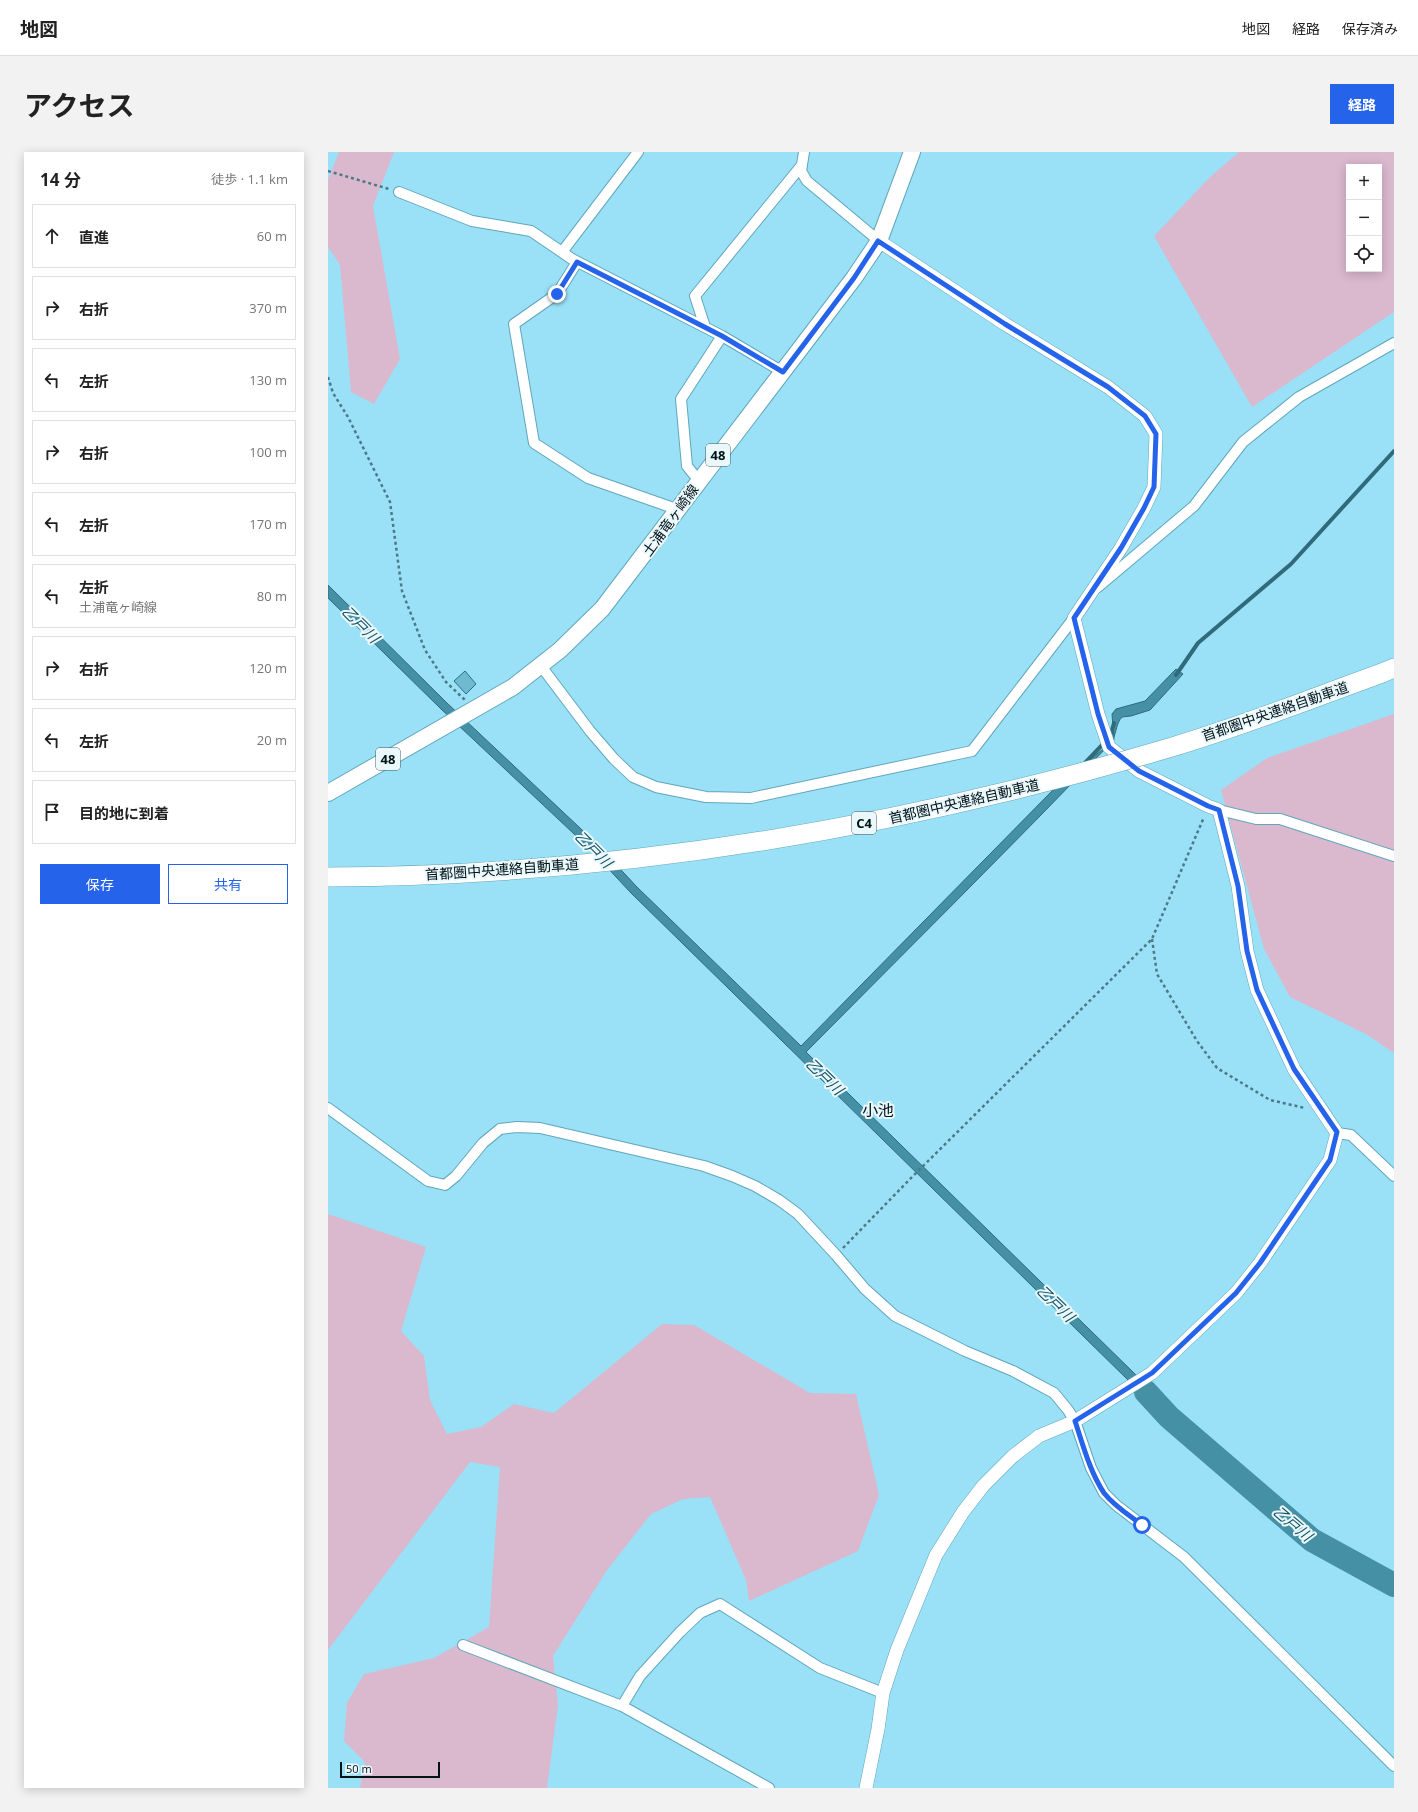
<!DOCTYPE html>
<html lang="ja">
<meta charset="utf-8">
<style>
:root{--surface:#fff;--page:#f2f2f2;--text:#222;--muted:#767676;--line:#e0e0e0;--accent:#2563eb}
body{margin:0;font-family:"Open Sans","Noto Sans JP",sans-serif;background:var(--page);color:var(--text)}
.controls{position:absolute;right:12px;top:12px;display:grid;overflow:hidden;border-radius:0px;box-shadow:0 2px 10px #0003}
.controls button{width:36px;height:36px;display:grid;place-items:center;padding:0;border:0;border-bottom:1px solid var(--line);background:var(--surface);color:var(--text);font:20px sans-serif}
.scale{position:absolute;left:12px;bottom:10px;width:100px;box-sizing:border-box;padding-left:4px;border:2px solid #001319;border-top:0;font-size:11px;line-height:14px;white-space:nowrap;color:#001319;-webkit-text-stroke:3px #eaf8fc;paint-order:stroke}
.stop{position:absolute;width:12px;height:12px;margin:-9px;border:3px solid #2563eb;border-radius:50%;background:#fff}
.stop.end{background:#2563eb;border-color:#fff;box-shadow:0 1px 4px #0008}
.list{margin:0;padding:0;list-style:none}
h2{display:flex;justify-content:space-between;align-items:center;height:52px;margin:0;padding:0 16px;font-size:17px}
h2 small{font-size:13px;font-weight:400;color:var(--muted)}
.list li{display:grid;grid-template-columns:26px 1fr auto;gap:12px;align-items:center;box-sizing:border-box;height:64px;margin:0 8px 8px;padding:0 8px;border:1px solid var(--line);border-radius:0px}
.list b{display:block;font-size:15px;white-space:nowrap}
.list p{margin:0;font-size:13px;white-space:nowrap;color:var(--muted)}
.list em{font-size:13px;font-style:normal;color:var(--muted)}
.actions{display:flex;gap:8px;padding:12px 16px}
.actions a{flex:1;padding:9px 0;border:1px solid var(--accent);border-radius:0px;text-align:center;font-size:14px;color:var(--accent)}
.actions .main{background:var(--accent);color:#fff}
.icon{flex:none;width:22px;height:22px;fill:none;stroke:currentColor;stroke-width:2;stroke-linecap:round;stroke-linejoin:round}
.map{position:relative;flex:none;width:1066px;height:1636px;overflow:hidden;border-radius:0px}
header{display:flex;align-items:center;gap:24px;box-sizing:border-box;height:56px;padding:0 20px;background:var(--surface);border-bottom:1px solid var(--line)}
header strong{font-size:19px}
nav{display:flex;gap:22px;margin-inline-start:auto;font-size:14px}
.intro{display:flex;align-items:center;justify-content:space-between;box-sizing:border-box;height:96px;padding:0 24px}
h1{margin:0;font-size:28px}
.button{padding:10px 18px;border-radius:0px;background:var(--accent);color:#fff;font-size:14px;font-weight:700}
main{display:flex;gap:24px;padding:0 24px}
aside{flex:1;background:var(--surface);border-radius:0px;box-shadow:0 2px 10px #0003}
.map>svg:first-child{display:block}
.green{fill:#dab8ce;fill-rule:evenodd}
.water{fill:#4590a5;stroke:#306a7b}
.lines{fill:none;stroke-linecap:round;stroke-linejoin:round}
.stream{stroke:#306a7b;stroke-width:4}
.river{stroke:#4590a5;stroke-width:24}
.building{fill:#70bad0;stroke:#287185}
.minor-casing{stroke:#60a6bb;stroke-width:12}
.tertiary-casing{stroke:#60a6bb;stroke-width:14}
.primary-casing{stroke:#60a6bb;stroke-width:18}
.motorway-casing{stroke:#60a6bb;stroke-width:20}
.path{stroke:#4c7987;stroke-width:2.5;stroke-dasharray:3 3;stroke-linecap:butt}
.minor{stroke:#fff;stroke-width:10}
.tertiary{stroke:#fff;stroke-width:13}
.primary{stroke:#fff;stroke-width:16}
.motorway{stroke:#fff;stroke-width:19}
.motorway-bridge-casing{stroke:#60a6bb;stroke-width:20;stroke-linecap:butt}
.motorway-bridge{stroke:#fff;stroke-width:19}
.route{stroke:#2563eb;stroke-width:5}
.labels{text-anchor:middle;dominant-baseline:central;stroke-width:4;stroke-linejoin:round;paint-order:stroke}
.shield{fill:#eaf8fc;stroke:#46585d;stroke-width:1}
.shield-label{font-size:13px;font-weight:bold;fill:#001319}
.street-label{font-size:14px;fill:#001319;stroke:#eaf8fc}
.water-label{font-size:15px;font-style:italic;fill:#165464;stroke:#eaf8fc}
.quarter-label{font-size:16px;fill:#001319;stroke:#eaf8fc}
</style>
<header>
<strong>地図</strong>
<nav><a>地図</a><a>経路</a><a>保存済み</a></nav>
</header>
<div class="intro"><h1>アクセス</h1><a class="button">経路</a></div>
<main>
<aside>
<h2>14 分<small>徒歩 · 1.1 km</small></h2>
<ul class="list">
<li><svg class="icon" aria-label="ahead" viewBox="0 0 24 24"><path d="M12 20V5M6 11l6-6 6 6"/></svg><div><b>直進</b></div><em>60 m</em></li>
<li><svg class="icon" aria-label="right" viewBox="0 0 24 24"><path d="M7 20v-9h11M14 6l5 5-5 5"/></svg><div><b>右折</b></div><em>370 m</em></li>
<li><svg class="icon" aria-label="left" viewBox="0 0 24 24"><path d="M17 20v-9H6M10 6l-5 5 5 5"/></svg><div><b>左折</b></div><em>130 m</em></li>
<li><svg class="icon" aria-label="right" viewBox="0 0 24 24"><path d="M7 20v-9h11M14 6l5 5-5 5"/></svg><div><b>右折</b></div><em>100 m</em></li>
<li><svg class="icon" aria-label="left" viewBox="0 0 24 24"><path d="M17 20v-9H6M10 6l-5 5 5 5"/></svg><div><b>左折</b></div><em>170 m</em></li>
<li><svg class="icon" aria-label="left" viewBox="0 0 24 24"><path d="M17 20v-9H6M10 6l-5 5 5 5"/></svg><div><b>左折</b><p>土浦竜ヶ崎線</p></div><em>80 m</em></li>
<li><svg class="icon" aria-label="right" viewBox="0 0 24 24"><path d="M7 20v-9h11M14 6l5 5-5 5"/></svg><div><b>右折</b></div><em>120 m</em></li>
<li><svg class="icon" aria-label="left" viewBox="0 0 24 24"><path d="M17 20v-9H6M10 6l-5 5 5 5"/></svg><div><b>左折</b></div><em>20 m</em></li>
<li><svg class="icon" aria-label="arrive" viewBox="0 0 24 24"><path d="M6 21V4h12l-3 4 3 4H6"/></svg><div><b>目的地に到着</b></div></li>
</ul>
<div class="actions"><a class="main">保存</a><a>共有</a></div>
</aside>
<div class="map">
<svg width="1066" height="1636" viewBox="0 0 1066 1636">
<rect width="100%" height="100%" fill="#9ae1f7"/>
<path class="green" d="M 11,0 L 66,0 L 45,54 L 72,207 L 46,252 L 23,240 L 12,113 L 0,95 L 0,28 Z
M 911,0 L 1066,0 L 1066,160 L 924,255 L 826,84 L 881,26 ZM 1021,15 L 1051,15 L 1051,117 L 1021,117 Z
M 1066,562 L 1066,901 L 1038,882 L 962,845 L 936,797 L 893,638 L 939,606 Z
M 0,1062 L 98,1095 L 73,1179 L 96,1204 L 102,1248 L 119,1282 L 153,1275 L 186,1252 L 226,1261 L 334,1172 L 366,1173 L 482,1241 L 528,1242 L 551,1343 L 530,1399 L 421,1449 L 418,1428 L 382,1345 L 355,1347 L 323,1362 L 279,1418 L 225,1504 L 230,1553 L 219,1636 L 32,1636 L 37,1610 L 16,1589 L 19,1551 L 36,1522 L 106,1506 L 161,1475 L 172,1315 L 142,1310 L 0,1498 Z"/>
<path class="water" d="M 0,433 L 119,551 L 268,691 L 309,735 L 473,894 L 724,639 L 786,588 L 784,562 L 788,557 L 817,549 L 848,517 L 855,522 L 822,558 L 803,564 L 794,565 C 787,572 789,584 782,592 C 682,696 579,798 478,900 L 807,1222 L 844,1262 L 838,1268 L 801,1229 L 303,741 L 262,697 L 113,557 L 0,446 Z"/>
<g class="lines">
<path class="stream" d="M 848,523 L 870,491 L 963,412 L 1066,299
M 782,585 L 786,571
M 756,612 L 777,590"/>
<path class="river" d="M 818,1240 L 841,1265 L 984,1388 L 1066,1433"/>
</g>
<path class="building" d="M 137,519 L 148,532 L 138,542 L 126,529 Z"/>
<g class="lines">
<g class="minor-casing">
<path id="minor" d="M 476,0 L 473,19 L 479,29 L 551,89
M 71,40 L 144,69 L 203,79 L 244,107 L 394,184 L 455,220
M 234,100 L 310,0
M 249,110 L 229,142 L 186,172 L 206,291 L 260,326 L 351,358
M 377,175 L 367,144 L 474,13
M 371,329 L 359,314 L 353,247 L 394,184
M 770,435 L 866,354 L 915,290 L 971,245 L 1066,191
M 213,514 L 262,579 L 286,607 L 305,625 L 328,635 L 378,645 L 423,646 L 644,599 L 746,466
M 891,658 L 928,667 L 952,667 L 1066,704
M 0,956 L 100,1029 L 117,1033 L 128,1024 L 155,991 L 172,977 L 189,975 L 212,976 L 376,1014 L 404,1024 L 427,1034 L 451,1048 L 470,1062 L 508,1103 L 537,1137 L 567,1164 L 637,1199 L 685,1219 L 726,1241 L 740,1258 L 747,1269 L 763,1316 L 776,1341 L 788,1353 L 856,1405 L 1066,1614
M 1009,981 L 1023,983 L 1066,1024
M 135,1493 L 294,1554 L 441,1636
M 294,1554 L 312,1524 L 352,1480 L 372,1461 L 392,1452 L 492,1516 L 555,1541"/>
</g>
<g class="tertiary-casing">
<path id="tertiary" d="M 538,1636 L 550,1577 L 555,1541 L 569,1498 L 608,1403 L 635,1360 L 655,1334 L 685,1304 L 711,1284 L 747,1269 L 824,1221 L 908,1141 L 932,1111 L 1002,1008 L 1009,981 L 966,917 L 929,838 L 919,799 L 910,734 L 891,658 L 880,654 L 811,619 L 781,595 L 770,562 L 746,466 L 793,396 L 816,356 L 826,335 L 828,282 L 817,264 L 780,235 L 677,172 L 551,89"/>
</g>
<g class="primary-casing">
<path id="primary" d="M 0,641 L 185,535 L 232,498 L 274,457 L 526,126 L 551,89 L 584,0"/>
</g>
<g class="motorway-casing">
<path id="motorway" d="M 1054,521 L 1066,516"/>
</g>
<path class="path" d="M 0,19 L 61,37
M 0,225 L 5,241 L 20,265 L 62,350 L 74,439 L 97,498 L 118,530 L 137,548
M 824,787 L 829,822 L 869,889 L 889,916 L 942,948 L 977,956
M 515,1096 L 584,1025 L 824,787 L 876,665"/>
<use href="#minor" class="minor"/>
<use href="#tertiary" class="tertiary"/>
<use href="#primary" class="primary"/>
<use href="#motorway" class="motorway"/>
<g class="motorway-bridge-casing">
<path id="motorway-bridge" d="M 0,725 C 286,724 571,676 844,595 C 915,574 985,546 1054,521"/>
</g>
<use href="#motorway-bridge" class="motorway-bridge"/>
</g>
<g class="lines">
<path class="route" d="M 229,142 L 249,110 L 394,184 L 455,220 L 526,126 L 550,89 L 677,172 L 780,235 L 817,264 L 828,282 L 826,335 L 816,356 L 793,396 L 746,466 L 770,562 L 781,595 L 811,619 L 880,654 L 891,658 L 910,734 L 919,799 L 929,838 L 966,917 L 1009,980 L 1002,1008 L 932,1111 L 908,1141 L 824,1221 L 747,1269 C 755,1293 762,1320 776,1341 C 786,1354 801,1363 814,1373"/>
</g>
<g class="labels">
<g class="shield">
<rect x="378" y="292" width="24" height="22" rx="3"/>
<rect x="48" y="596" width="24" height="22" rx="3"/>
<rect x="524" y="660" width="24" height="22" rx="3"/>
</g>
<g class="shield-label">
<text x="390" y="303">48</text>
<text x="60" y="607">48</text>
<text x="536" y="671">C4</text>
</g>
<g class="street-label">
<text transform="translate(342 368) rotate(-54)">土浦竜ヶ崎線</text>
<text transform="translate(947 559) rotate(-19)">首都圏中央連絡自動車道</text>
<text transform="translate(636 649) rotate(-13)">首都圏中央連絡自動車道</text>
<text transform="translate(174 717) rotate(-4)">首都圏中央連絡自動車道</text>
</g>
<g class="water-label">
<text transform="translate(33 472) rotate(45)">乙戸川</text>
<text transform="translate(266 697) rotate(45)">乙戸川</text>
<text transform="translate(497 924) rotate(44)">乙戸川</text>
<text transform="translate(728 1151) rotate(44)">乙戸川</text>
<text transform="translate(965 1371) rotate(40)">乙戸川</text>
</g>
<g class="quarter-label">
<text x="550" y="958">小池</text>
</g>
</g>
</svg>
<div class="controls">
<button>+</button>
<button>−</button>
<button><svg class="icon" aria-label="locate" viewBox="0 0 24 24"><circle cx="12" cy="12" r="6"/><path d="M12 2v4M12 18v4M2 12h4M18 12h4"/></svg></button>
</div>
<div class="scale">50 m</div>
<div class="stop" style="left:814px;top:1373px"></div>
<div class="stop end" style="left:229px;top:142px"></div>
</div>
</main>
